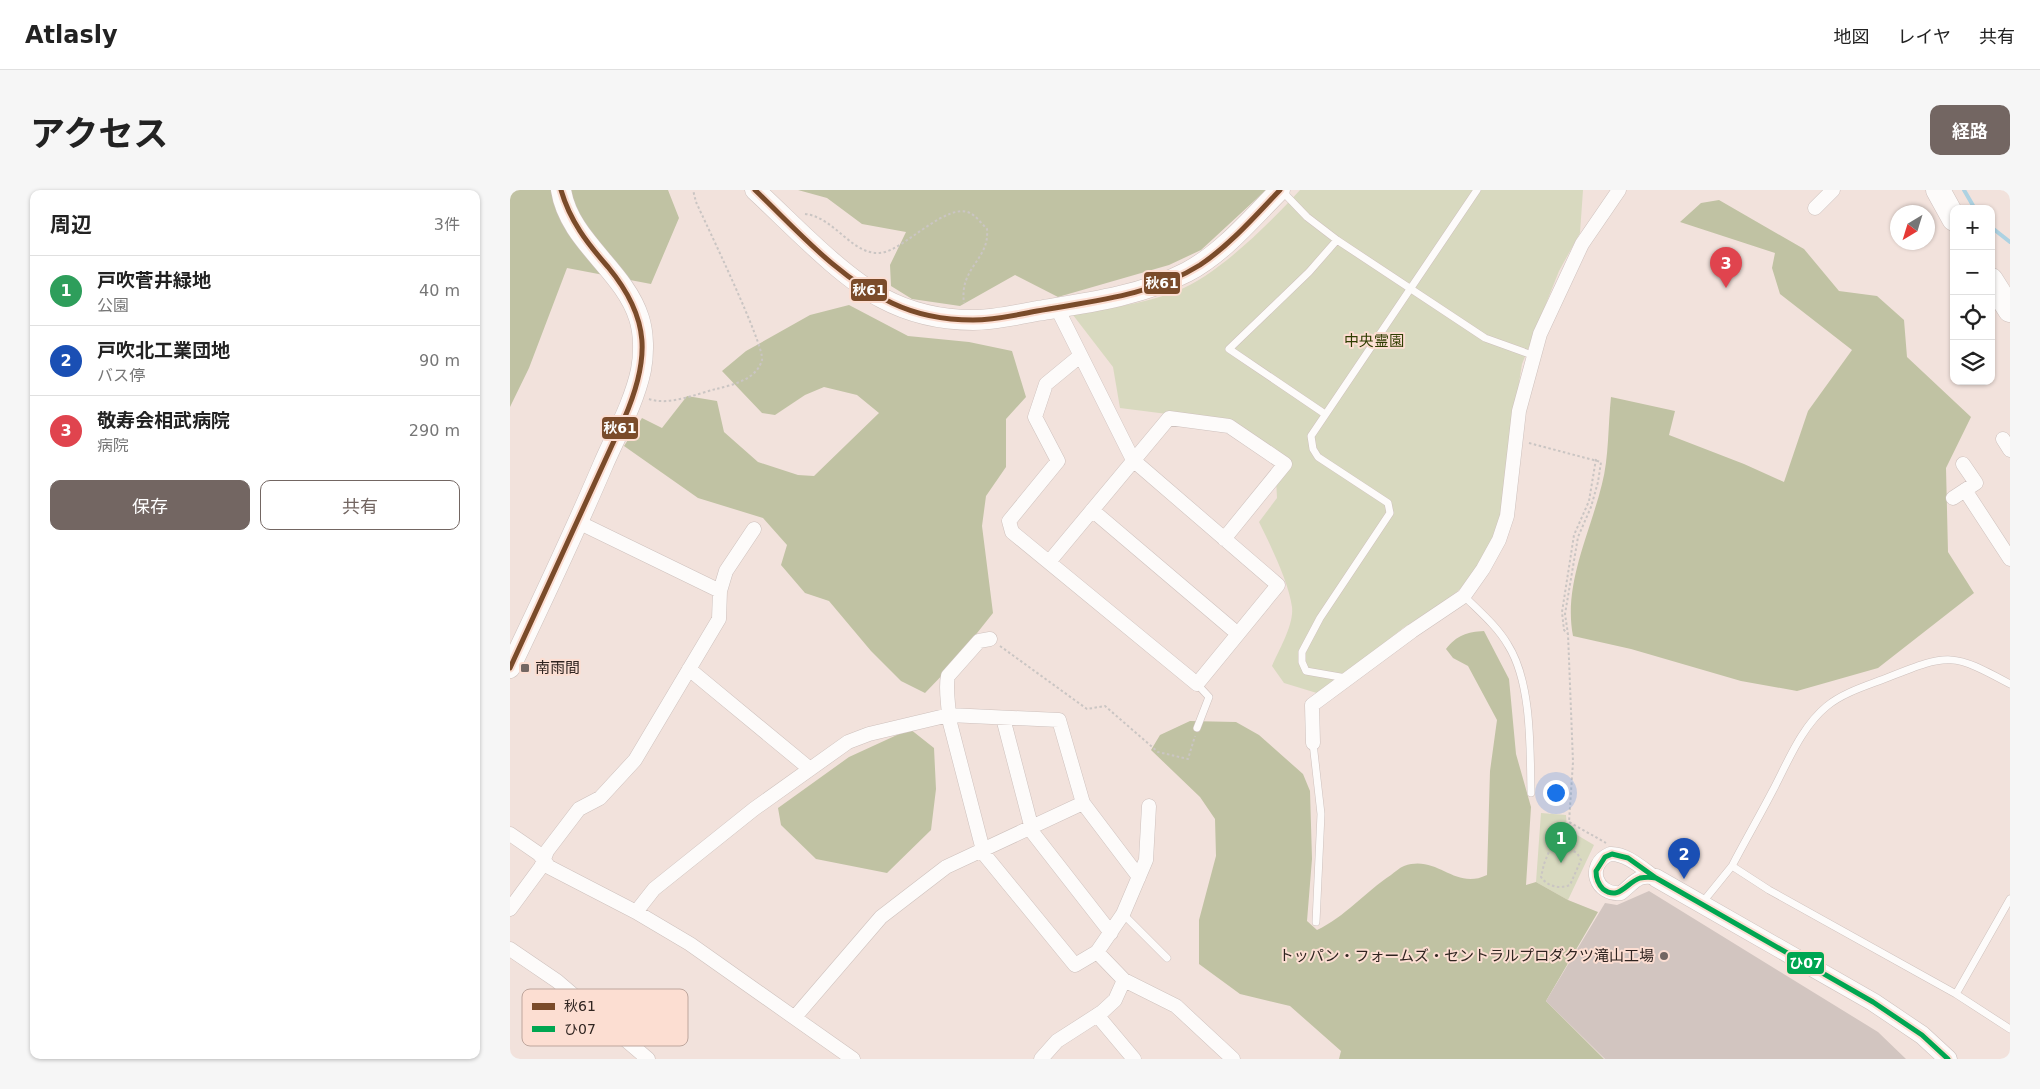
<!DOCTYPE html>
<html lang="ja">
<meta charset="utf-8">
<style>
:root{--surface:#fff;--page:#f6f6f6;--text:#222;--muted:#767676;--line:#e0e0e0;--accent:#736662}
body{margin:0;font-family:"DejaVu Sans","Noto Sans JP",sans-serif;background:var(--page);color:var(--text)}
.controls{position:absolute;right:15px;top:15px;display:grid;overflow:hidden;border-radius:10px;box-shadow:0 1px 4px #0004}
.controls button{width:45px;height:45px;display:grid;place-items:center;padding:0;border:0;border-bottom:1px solid var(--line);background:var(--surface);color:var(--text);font:25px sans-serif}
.compass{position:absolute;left:1380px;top:15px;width:45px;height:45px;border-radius:50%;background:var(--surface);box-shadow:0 1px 4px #0004;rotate:218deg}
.you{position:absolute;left:1045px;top:602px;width:18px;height:18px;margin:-12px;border:4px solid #fff;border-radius:50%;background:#1a73e8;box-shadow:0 0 0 8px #1a73e833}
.badge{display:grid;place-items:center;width:32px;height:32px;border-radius:50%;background:var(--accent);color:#fff;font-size:16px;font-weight:700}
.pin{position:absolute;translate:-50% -41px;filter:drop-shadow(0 1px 2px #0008)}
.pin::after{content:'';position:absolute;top:26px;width:18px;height:15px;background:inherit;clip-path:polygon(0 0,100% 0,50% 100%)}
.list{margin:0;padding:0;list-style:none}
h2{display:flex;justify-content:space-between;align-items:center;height:65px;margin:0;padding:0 20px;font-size:21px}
h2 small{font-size:16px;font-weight:400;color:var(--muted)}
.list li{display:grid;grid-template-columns:32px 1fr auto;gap:15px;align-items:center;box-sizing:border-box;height:70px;padding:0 20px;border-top:1px solid var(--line)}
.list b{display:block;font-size:19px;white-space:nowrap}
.list p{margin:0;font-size:16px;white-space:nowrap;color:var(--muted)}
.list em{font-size:16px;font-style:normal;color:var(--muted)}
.actions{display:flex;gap:10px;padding:15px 20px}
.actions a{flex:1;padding:11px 0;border:1px solid var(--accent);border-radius:10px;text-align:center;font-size:18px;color:var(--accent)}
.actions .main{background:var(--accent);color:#fff}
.icon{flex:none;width:28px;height:28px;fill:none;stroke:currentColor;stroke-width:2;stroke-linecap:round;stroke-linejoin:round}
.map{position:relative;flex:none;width:1500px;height:869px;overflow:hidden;border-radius:10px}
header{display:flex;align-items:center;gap:30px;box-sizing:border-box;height:70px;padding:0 25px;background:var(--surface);border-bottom:1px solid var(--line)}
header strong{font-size:24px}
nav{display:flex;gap:28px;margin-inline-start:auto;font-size:18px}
.intro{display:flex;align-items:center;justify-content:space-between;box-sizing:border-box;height:120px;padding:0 30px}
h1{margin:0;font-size:35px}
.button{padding:12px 22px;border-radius:10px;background:var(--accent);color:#fff;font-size:18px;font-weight:700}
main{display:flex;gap:30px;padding:0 30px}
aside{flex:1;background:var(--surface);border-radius:10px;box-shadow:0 1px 4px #0004}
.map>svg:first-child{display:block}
.green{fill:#d8d9bf}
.forest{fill:#c0c2a3}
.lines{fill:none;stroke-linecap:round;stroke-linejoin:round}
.stream{stroke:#add2e2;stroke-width:4}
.building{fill:#d2c5c0}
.service-casing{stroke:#cec1bd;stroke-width:8}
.minor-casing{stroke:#cec1bd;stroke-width:15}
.tertiary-casing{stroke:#cec1bd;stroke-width:19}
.secondary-casing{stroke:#cec1bd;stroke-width:21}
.trunk-casing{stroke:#cec1bd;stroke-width:25}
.path{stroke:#cac5c3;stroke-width:2;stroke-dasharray:2.5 2.5;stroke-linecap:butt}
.service{stroke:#fdfbfa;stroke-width:7}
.minor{stroke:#fdfbfa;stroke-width:14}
.tertiary{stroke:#fdfbfa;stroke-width:18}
.secondary{stroke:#fdfbfa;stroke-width:20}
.trunk{stroke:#fdfbfa;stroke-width:24}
.bus-1-casing{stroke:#fcded2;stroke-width:9}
.bus-2-casing{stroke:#fcded2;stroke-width:9}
.bus-1{stroke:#7a4b2a;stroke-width:5}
.bus-2{stroke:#00a651;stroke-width:5}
.poi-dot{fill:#736662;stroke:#fcded2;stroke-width:2}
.labels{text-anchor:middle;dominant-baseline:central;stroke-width:4;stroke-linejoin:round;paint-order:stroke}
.park-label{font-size:15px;fill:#2f3d01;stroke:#fcded2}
.poi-label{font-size:15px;fill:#2f2420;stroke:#fcded2;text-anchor:start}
.key{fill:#fcded2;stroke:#bea69d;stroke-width:1}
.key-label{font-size:14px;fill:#2f2420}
.line-badge{stroke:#fcded2;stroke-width:2}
.badge-label{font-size:14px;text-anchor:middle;font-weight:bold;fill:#fff}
</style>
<header>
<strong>Atlasly</strong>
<nav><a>地図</a><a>レイヤ</a><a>共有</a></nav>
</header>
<div class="intro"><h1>アクセス</h1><a class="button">経路</a></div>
<main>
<aside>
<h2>周辺<small>3件</small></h2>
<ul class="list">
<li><span class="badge" style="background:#2e9e5b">1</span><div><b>戸吹菅井緑地</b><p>公園</p></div><em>40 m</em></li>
<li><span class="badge" style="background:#1a4fb4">2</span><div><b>戸吹北工業団地</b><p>バス停</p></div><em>90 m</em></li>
<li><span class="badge" style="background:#e0444e">3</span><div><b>敬寿会相武病院</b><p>病院</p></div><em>290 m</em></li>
</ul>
<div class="actions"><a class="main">保存</a><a>共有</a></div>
</aside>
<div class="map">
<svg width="1500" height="869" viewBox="0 0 1500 869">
<rect width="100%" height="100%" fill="#f2e2dc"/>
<path class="green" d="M 790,0 L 1073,0 L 1070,43 L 1049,81 L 1012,174 L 996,275 L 992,323 L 983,349 L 971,372 L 952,397 L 940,408 L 893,438 L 810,504 L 774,493 L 762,476 C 769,459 784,435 782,417 C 779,393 760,354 749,332 L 767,308 L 766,289 L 779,275 L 720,232 L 610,218 L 603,177 L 563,125 C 597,118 634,114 667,101 C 708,85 760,33 790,0 Z
M 1031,623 L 1056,625 L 1057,639 L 1084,655 L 1058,710 L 1026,692 Z"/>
<path class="forest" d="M 0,0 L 158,0 L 169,28 L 141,94 L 57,78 L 19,178 L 0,217 Z
M 288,0 L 756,0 L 691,60 L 659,75 L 548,107 L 505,85 L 450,116 L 402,109 L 381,96 L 380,75 L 396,42 L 352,34 L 317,8 Z
M 1209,10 L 1294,59 L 1329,101 L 1367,106 L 1394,130 L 1397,167 L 1461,227 L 1436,278 L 1438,362 L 1464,403 L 1368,478 L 1287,501 L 1231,491 L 1121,459 L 1063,446 C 1053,395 1080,343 1092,294 C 1099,268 1098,234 1101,207 L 1165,221 L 1159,245 L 1234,274 L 1274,292 L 1298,221 L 1342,160 L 1270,104 L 1262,78 L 1265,63 L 1170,32 L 1191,13 Z
M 339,115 L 398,146 L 459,152 L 502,161 L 516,207 L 496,229 L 496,277 L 476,306 L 472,336 L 483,423 L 440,477 L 415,503 L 391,491 L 361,461 L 319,411 L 295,403 L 271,375 L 277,355 L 253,328 L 188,308 L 114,256 L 132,228 L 152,238 L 177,206 L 207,211 L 214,242 L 248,272 L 288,285 L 304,286 L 369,223 L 347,205 L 314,197 L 295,205 L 265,225 L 252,223 L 212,181 L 236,161 L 300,125 Z
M 974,441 L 999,489 L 1006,564 L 1021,617 L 1016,695 L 1026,692 L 1058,710 L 1088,722 L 1036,811 L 1094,869 L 829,869 L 831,861 L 780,816 L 730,804 L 689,774 L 689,730 L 706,666 L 705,629 L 690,607 L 641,560 L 650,545 L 680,531 L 726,532 L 749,545 L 793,584 L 800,601 L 802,669 L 797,731 L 807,740 C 835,727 855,702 881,685 C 885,682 889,678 894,676 C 928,664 944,701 977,685 L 980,581 L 987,530 L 958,476 L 943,468 L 936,459 C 947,445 957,442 974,441 Z
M 400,539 L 424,558 L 426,599 L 421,640 L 377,683 L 306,669 L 271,635 L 268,618 L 339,567 Z"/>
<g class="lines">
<path class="stream" d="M 1454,0 L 1465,19
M 1481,37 L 1500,52"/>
</g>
<path class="building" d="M 1139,701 L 1368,842 L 1396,869 L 1095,869 L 1036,811 L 1095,713 L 1107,715 Z"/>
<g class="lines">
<g class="service-casing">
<path id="service" d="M 772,1 L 797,27 L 827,50 L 975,148 L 1022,165
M 815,224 L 719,159 L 799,82 L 827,50
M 954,406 C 969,421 987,436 998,455 C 1022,493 1020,559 1021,603
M 836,488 L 796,481 L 792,472 L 792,462 L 810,428 L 880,323 L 878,313 L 808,267 L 803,259 L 801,246 L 967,0
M 1500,494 C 1443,463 1439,463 1379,487 C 1359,495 1334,502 1317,516 C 1291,537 1277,574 1262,602 C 1249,627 1235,651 1222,676 L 1259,700 L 1446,804 L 1500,709
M 687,538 L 699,507 L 687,494
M 803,553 L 811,624 L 806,732
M 1192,713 L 1222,676
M 613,724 L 657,768
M 1446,804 L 1500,839"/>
</g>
<g class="minor-casing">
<path id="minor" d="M 1305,18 L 1323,0
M 547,118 L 623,270 L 768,395 L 687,494 L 502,342 L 499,331 L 548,271 L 525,227 L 536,194 L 570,166
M 1493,249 L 1500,260
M 1455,300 L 1500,369
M 1443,308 L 1466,293 L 1453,274
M 582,320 L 728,444
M 68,332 L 210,401
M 539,372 L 659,228 L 719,236 L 775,274 L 714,349
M 480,449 L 469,451 L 438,486 C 435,499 439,515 439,529 L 474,664 L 565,775 L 587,762 L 614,790 L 666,816 L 723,869
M 179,479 L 300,579
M 493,528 L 523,643 L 601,743
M 803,553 L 802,515 L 902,441 L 954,406 L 973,379 L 989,350 L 997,326 L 1009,221 L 1030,144 L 1072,54 L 1109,0
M 573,613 L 629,687
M 0,644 L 29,664 L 39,677 L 126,722 L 180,754 L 343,869
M 1100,664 C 1116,663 1133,679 1146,688 C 1128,683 1124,693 1111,703 C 1086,706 1075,675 1100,664 Z
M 0,719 L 31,677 L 37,661 L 69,619 L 90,608 L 125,570 L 209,429 L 210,401 L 216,381 L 244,339
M 126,722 L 144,699 L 244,619 L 338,552 L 359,544 L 439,525 L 549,530 L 573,613 L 436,677 L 371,727 L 285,827
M 0,759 L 47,791 L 138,869
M 587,762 L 613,724 L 636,670 L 639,616
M 587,825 L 624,869
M 531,869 L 547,851 L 592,822 L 605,810 L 614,790"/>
</g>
<g class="tertiary-casing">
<path id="tertiary" d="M 1146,688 L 1363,812 L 1412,845 L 1438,869"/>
</g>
<g class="secondary-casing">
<path id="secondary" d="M 245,0 C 281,33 329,85 372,108 C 400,123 431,130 463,130 C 484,130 506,125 527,121 C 577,113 631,106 677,82 C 713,63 741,29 770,0
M 0,478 C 32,411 64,343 93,275 C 106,245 124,213 131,180 C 134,164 134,143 129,128 C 114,80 59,51 51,0"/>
</g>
<g class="trunk-casing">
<path id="trunk" d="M 1428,0 L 1444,29
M 1481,90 L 1500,120"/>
</g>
<path class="path" d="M 295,24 C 326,27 344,70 375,62 C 397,56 438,12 460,23 C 466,26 472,34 477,39 C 480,70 449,77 454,113
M 139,209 C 159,216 186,204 206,199 C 223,195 247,189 252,170 C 255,156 196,34 186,12 L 183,0
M 1019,253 L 1091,272 L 1088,292 L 1081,317 L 1068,347 L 1055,424 L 1058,444
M 1086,269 L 1079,311 L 1064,345 L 1052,422 L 1054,440 L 1058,444 L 1063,572 L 1059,632 L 1096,653
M 490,456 L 577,519 L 595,516 L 648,562 L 678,569 L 685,546
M 1048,653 L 1042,654 L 1034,674 L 1031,687 C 1038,697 1050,699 1060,695 L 1071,670 L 1067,663 L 1048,653 L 1059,632"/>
<use href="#service" class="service"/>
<use href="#minor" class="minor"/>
<use href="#tertiary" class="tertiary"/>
<use href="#secondary" class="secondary"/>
<use href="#trunk" class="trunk"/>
<g class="bus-1-casing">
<path id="bus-1" d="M 245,0 C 287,40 328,88 382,113 C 407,125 435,130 463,130 C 485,130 506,125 527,121 C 582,111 641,106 690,75 C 720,55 745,26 770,0
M 0,478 L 114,229 C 140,169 141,129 98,77 C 77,53 60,31 51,0"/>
</g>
<g class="bus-2-casing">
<path id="bus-2" d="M 1102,664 L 1118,668 L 1146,688 C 1140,687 1136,687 1130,688 C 1116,693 1109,711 1093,699 C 1088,694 1086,689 1086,681 L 1095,667 Z
M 1146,688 L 1363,812 L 1412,845 L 1438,869"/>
</g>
<use href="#bus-1" class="bus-1"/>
<use href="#bus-2" class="bus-2"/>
</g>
<g class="poi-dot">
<rect x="10" y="473" width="10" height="10" rx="2.5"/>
<circle cx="1154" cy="766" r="5"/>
</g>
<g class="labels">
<g class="park-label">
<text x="864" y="151">中央霊園</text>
</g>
<g class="poi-label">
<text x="25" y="478">南雨間</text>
<text x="1144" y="766" text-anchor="end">トッパン・フォームズ・セントラルプロダクツ滝山工場</text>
</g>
</g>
<rect x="12" y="799" width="166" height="57" rx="8" class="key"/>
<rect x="22" y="813" width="23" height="7" fill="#7a4b2a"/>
<rect x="22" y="836" width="23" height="6" fill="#00a651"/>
<g class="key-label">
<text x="54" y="821">秋61</text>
<text x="54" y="844">ひ07</text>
</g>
<g class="line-badge">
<rect x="633" y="81" width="38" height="24" rx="5" fill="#7a4b2a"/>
<rect x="340" y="88" width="38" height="24" rx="5" fill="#7a4b2a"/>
<rect x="91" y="226" width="38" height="24" rx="5" fill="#7a4b2a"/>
<rect x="1276" y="761" width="39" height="24" rx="5" fill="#00a651"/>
</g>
<g class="badge-label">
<text x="652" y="98">秋61</text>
<text x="359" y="105">秋61</text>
<text x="110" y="243">秋61</text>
<text x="1296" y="778">ひ07</text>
</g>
</svg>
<div class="controls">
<button>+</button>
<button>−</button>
<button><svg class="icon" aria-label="locate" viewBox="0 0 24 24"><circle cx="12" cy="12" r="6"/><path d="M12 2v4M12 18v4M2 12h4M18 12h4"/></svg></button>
<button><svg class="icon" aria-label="layers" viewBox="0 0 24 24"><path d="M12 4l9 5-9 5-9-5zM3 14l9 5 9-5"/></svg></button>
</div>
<svg class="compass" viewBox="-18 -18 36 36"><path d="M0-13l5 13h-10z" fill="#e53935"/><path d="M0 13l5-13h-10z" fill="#767676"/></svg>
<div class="you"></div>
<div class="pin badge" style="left:1051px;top:673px;background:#2e9e5b">1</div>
<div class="pin badge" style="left:1174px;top:689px;background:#1a4fb4">2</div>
<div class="pin badge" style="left:1216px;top:98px;background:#e0444e">3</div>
</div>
</main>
